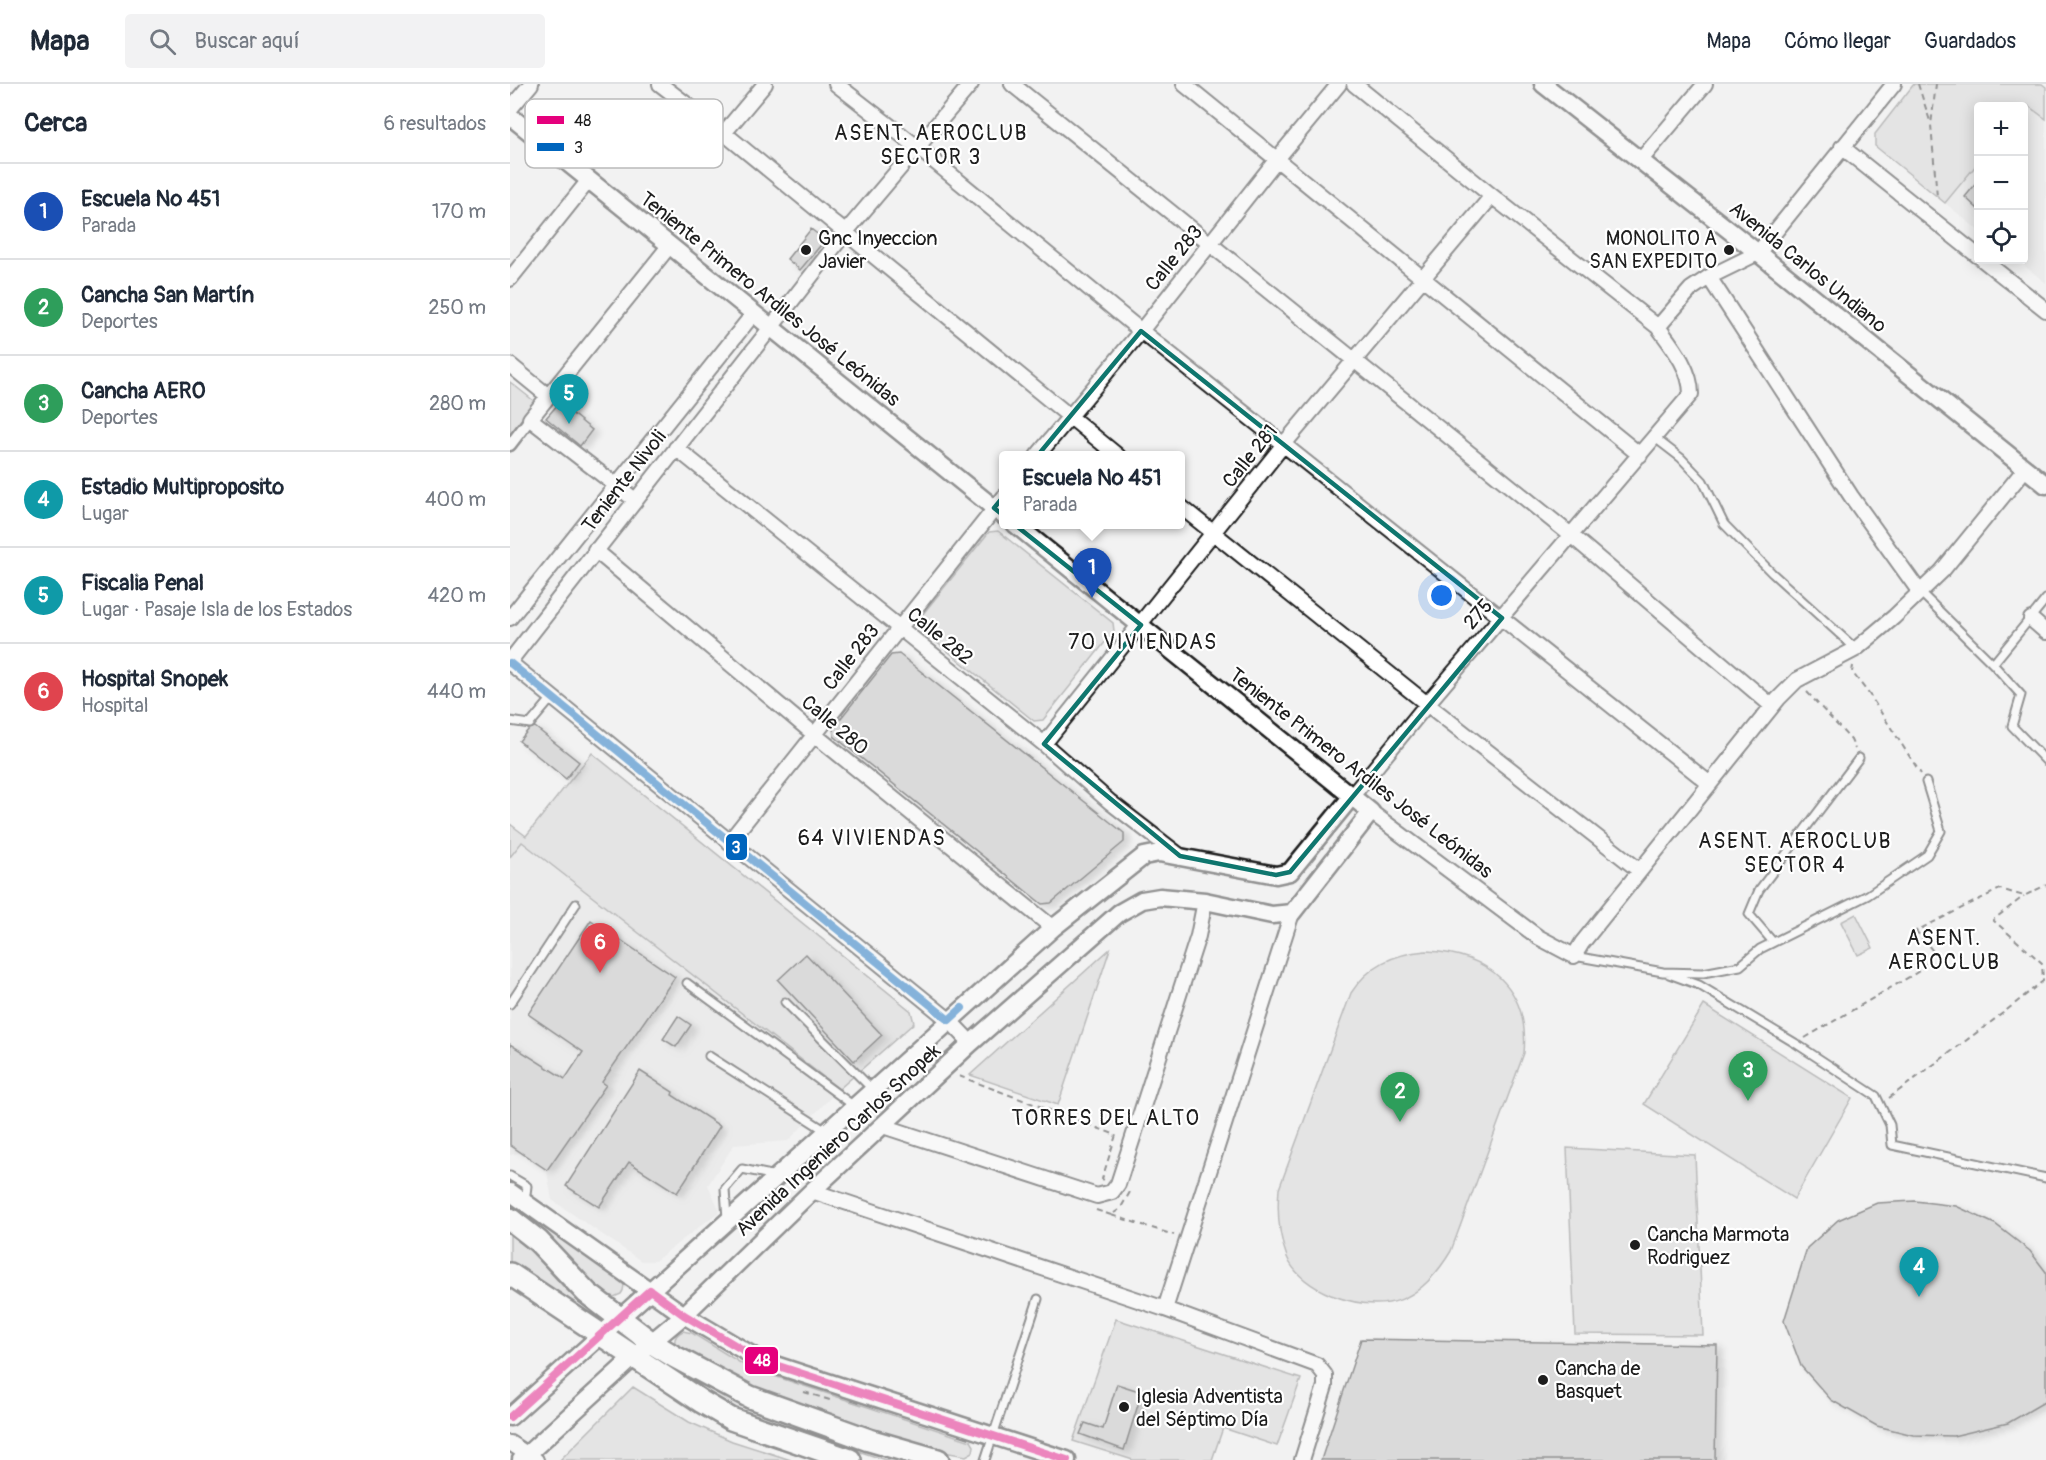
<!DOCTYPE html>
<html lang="es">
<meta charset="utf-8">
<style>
:root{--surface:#fff;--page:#f2f2f3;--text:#1f2937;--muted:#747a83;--line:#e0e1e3;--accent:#b45309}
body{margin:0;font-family:Pangolin,sans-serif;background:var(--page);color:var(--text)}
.controls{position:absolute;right:18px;top:18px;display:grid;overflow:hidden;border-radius:6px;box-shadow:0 3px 15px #0003}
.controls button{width:54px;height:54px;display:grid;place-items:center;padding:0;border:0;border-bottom:2px solid var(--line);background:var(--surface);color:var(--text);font:30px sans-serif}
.you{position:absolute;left:932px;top:512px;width:21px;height:21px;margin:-15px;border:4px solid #fff;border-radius:50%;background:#1a73e8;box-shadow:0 0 0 9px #1a73e833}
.badge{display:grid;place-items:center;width:39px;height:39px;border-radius:50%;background:var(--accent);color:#fff;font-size:20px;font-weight:700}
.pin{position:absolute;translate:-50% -50px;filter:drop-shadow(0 2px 3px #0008)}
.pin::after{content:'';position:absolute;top:32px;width:21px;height:18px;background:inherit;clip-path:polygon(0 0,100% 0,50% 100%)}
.popup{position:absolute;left:489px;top:367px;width:186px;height:78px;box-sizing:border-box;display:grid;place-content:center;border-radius:6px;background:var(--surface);filter:drop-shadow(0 2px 4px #0005);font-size:20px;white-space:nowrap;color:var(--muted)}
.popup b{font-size:22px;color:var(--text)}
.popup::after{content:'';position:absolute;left:50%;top:100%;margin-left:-12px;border:12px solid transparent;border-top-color:var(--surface)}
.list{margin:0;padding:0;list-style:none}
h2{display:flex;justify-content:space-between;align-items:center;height:78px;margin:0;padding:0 24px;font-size:26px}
h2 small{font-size:20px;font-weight:400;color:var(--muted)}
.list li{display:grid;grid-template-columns:39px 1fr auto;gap:18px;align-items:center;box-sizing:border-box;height:96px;padding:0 24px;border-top:2px solid var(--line)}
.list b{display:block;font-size:22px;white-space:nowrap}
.list p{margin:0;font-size:20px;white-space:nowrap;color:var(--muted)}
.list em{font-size:20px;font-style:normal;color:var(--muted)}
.icon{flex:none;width:33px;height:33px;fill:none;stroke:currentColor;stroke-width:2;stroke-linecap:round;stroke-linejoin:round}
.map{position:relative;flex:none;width:1536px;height:1376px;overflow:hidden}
header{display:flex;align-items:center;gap:36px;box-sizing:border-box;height:84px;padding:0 30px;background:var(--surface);border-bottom:2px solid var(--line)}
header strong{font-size:28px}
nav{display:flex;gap:33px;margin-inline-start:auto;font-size:21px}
.search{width:420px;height:54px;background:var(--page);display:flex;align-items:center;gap:15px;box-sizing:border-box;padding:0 21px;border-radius:6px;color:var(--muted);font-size:22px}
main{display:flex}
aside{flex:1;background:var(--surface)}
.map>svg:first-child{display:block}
.built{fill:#e2e2e2}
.green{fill:#d2d2d2;stroke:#777;stroke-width:1.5}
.building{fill:#bdbdbd;stroke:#1c1c1c;stroke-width:1.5;filter:url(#shadow)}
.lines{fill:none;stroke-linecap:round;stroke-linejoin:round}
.service-casing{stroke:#1c1c1c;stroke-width:11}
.pedestrian-casing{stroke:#1c1c1c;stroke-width:15}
.minor-casing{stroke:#1c1c1c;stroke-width:18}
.tertiary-casing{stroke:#1c1c1c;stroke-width:21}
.primary-casing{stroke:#1c1c1c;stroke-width:26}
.path{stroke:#1c1c1c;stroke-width:2;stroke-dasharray:6 4.5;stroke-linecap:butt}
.service{stroke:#fff;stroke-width:7}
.pedestrian{stroke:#fff;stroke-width:10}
.minor{stroke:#fff;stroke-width:14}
.tertiary{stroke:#fff;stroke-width:16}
.primary{stroke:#fff;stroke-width:21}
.bus-1-casing{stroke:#fff;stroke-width:12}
.bus-2-casing{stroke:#fff;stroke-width:12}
.bus-1{stroke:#e5007d;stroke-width:8}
.bus-2{stroke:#0065bd;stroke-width:8}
.marked{fill:none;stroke:#0f766e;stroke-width:4.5;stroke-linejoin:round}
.poi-dot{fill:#1c1c1c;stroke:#fff;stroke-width:2}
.labels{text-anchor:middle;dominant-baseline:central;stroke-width:4.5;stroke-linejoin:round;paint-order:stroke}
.poi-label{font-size:20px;fill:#1c1c1c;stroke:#fff;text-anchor:start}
.street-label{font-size:20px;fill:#1c1c1c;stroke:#fff}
.neighbourhood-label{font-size:21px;letter-spacing:1.5px;fill:#1c1c1c;stroke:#fff}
.key{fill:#fff;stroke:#bbb;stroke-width:1.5}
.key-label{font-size:16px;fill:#1c1c1c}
.line-badge{stroke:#fff;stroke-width:2}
.badge-label{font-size:16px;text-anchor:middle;font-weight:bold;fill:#fff}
</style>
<header>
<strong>Mapa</strong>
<div class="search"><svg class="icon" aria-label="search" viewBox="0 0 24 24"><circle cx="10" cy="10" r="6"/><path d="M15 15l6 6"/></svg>Buscar aquí</div>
<nav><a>Mapa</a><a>Cómo llegar</a><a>Guardados</a></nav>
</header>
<main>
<aside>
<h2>Cerca<small>6 resultados</small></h2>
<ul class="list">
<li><span class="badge" style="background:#1a4fb4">1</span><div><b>Escuela Nº 451</b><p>Parada</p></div><em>170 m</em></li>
<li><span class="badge" style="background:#2e9e5b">2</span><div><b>Cancha San Martín</b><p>Deportes</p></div><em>250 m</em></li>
<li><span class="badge" style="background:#2e9e5b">3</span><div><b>Cancha AERO</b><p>Deportes</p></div><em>280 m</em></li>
<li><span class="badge" style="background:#0f9aa8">4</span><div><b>Estadio Multiproposito</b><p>Lugar</p></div><em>400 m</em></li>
<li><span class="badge" style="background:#0f9aa8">5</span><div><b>Fiscalia Penal</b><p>Lugar · Pasaje Isla de los Estados</p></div><em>420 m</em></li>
<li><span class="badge" style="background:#e0444e">6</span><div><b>Hospital Snopek</b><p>Hospital</p></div><em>440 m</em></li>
</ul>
</aside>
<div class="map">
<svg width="1536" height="1376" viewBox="0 0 1536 1376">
<defs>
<filter id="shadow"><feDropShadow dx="6" dy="3.5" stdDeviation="3" flood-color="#0004"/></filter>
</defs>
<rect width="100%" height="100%" fill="#f2f2f2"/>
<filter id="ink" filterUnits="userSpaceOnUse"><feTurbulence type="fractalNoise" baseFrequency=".0167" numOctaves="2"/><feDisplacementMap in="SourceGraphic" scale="12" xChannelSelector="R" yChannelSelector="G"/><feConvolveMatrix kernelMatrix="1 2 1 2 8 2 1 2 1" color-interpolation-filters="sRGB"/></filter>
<g filter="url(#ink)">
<path class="built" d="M 1517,20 L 1536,36 L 1536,199 L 1507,176 L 1514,176 L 1514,25 Z
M 1468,79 L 1468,146 L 1435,119 Z
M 11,758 L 329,1005 L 278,1057 L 224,1061 L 198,1101 L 210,1127 L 145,1177 L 131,1177 L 42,1116 L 37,1088 L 10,1069 L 0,1071 L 0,773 Z"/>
<path class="green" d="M 1404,0 L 1532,0 L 1536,3 L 1536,35 L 1517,21 L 1514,25 L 1514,22 L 1468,22 L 1468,79 L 1435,119 L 1365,62 L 1365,50 Z
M 0,298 L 29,321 L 0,357 Z
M 488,447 L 603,539 L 604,547 L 533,636 L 524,637 L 409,544 L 408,536 L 479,448 Z
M 82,669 L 401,927 L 404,939 L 329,1005 L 12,758 L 0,773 L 0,740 L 16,752 Z
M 1346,830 L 1363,864 L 1348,871 L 1331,838 Z
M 600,865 L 548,1021 L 460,991 Z
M 916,867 C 977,869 1020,903 1014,969 L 941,1167 C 911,1217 877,1232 821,1211 C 804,1204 784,1191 777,1173 C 769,1152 767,1127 769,1105 L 841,909 C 859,881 883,870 916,867 Z
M 1194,921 L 1342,1014 L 1284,1115 L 1134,1020 Z
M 1057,1064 L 1185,1071 L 1193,1251 L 1065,1250 Z
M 0,1121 L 108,1193 C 114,1198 116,1203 111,1210 L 104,1213 L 96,1210 L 0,1126 Z
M 0,1151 C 27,1168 44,1196 68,1217 C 74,1222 82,1225 86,1232 L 84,1234 L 0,1180 Z
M 606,1235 L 791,1295 L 767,1362 L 713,1344 L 702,1376 L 623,1376 L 563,1357 Z
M 173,1247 L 182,1249 L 237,1283 L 461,1357 L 464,1362 L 463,1368 L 456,1372 L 406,1363 L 243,1306 L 166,1264 C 163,1256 166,1250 173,1247 Z
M 149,1276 L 151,1276 L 397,1376 L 375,1376 L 219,1324 L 148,1278 Z
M 123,1303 L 179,1338 L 222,1357 L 281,1376 L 50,1376 Z"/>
<path class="building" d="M 1468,97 L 1468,125 L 1455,113 Z
M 301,145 L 315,156 L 290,186 L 277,175 Z
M 49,319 L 82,346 L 70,362 L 36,334 Z
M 389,570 L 614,749 L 614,758 L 541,819 L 532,820 L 324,652 L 323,644 L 381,571 Z
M 25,643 L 69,678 L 56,695 L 9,657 L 19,645 Z
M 81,836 L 165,893 L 92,998 L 96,1001 L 37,1086 L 0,1061 L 0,960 L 55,995 L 73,968 L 18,930 Z
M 296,870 L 372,951 L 344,977 L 268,896 Z
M 168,932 L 181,941 L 166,963 L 153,955 Z
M 130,987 L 163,1008 L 162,1011 L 210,1042 L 167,1109 L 119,1078 L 89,1123 L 56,1102 Z
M 1405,1117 L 1446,1122 L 1485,1140 L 1520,1167 L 1536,1188 L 1536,1317 L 1498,1339 L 1443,1352 L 1403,1351 L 1367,1342 L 1321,1316 L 1291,1282 L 1274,1237 L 1297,1164 L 1328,1136 L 1367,1119 Z
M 851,1255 L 1207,1261 L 1205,1376 L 811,1376 Z
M 607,1300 L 632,1308 L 614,1366 L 570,1350 L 575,1339 L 593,1345 Z"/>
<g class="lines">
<g class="service-casing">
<path id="service" d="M 1145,354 L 1171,374 L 1193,397 L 1214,440 L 1262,489 L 1346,565
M 1410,508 L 1483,580 L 1511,611 L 1502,642 L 1536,677
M 1483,580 L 1536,515
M 0,637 L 20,640 L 42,614
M 1263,858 L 1239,830 L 1249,806 L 1349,674
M 1064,872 L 1153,888 L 1193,889 L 1230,882 L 1250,865 L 1358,811 L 1417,771 L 1431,747 L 1416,698
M 1159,890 L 1189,901 L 1285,959 L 1366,1012 L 1380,1041 L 1382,1061 L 1536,1094
M 177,899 L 344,1022
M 275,918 L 362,1005
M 0,920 L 66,820
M 199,972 L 316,1047
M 0,1092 L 17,1102 L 15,1118
M 217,1135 L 215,1105 L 232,1085 L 266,1092
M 475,1376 L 528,1215"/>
</g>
<g class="pedestrian-casing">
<path id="pedestrian" d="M 0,361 L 20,335"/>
</g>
<g class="minor-casing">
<path id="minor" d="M 150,0 L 214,49 L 608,372
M 326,0 L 407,63 L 631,247 L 1200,700
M 502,0 L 1062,452 L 1262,622
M 674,0 L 1130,371
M 0,25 L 21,0
M 214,49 L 255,0
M 1332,63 L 1468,172
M 1130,77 L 1195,0
M 1473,176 L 1536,226
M 1199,193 L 1341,412 L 1409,507
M 0,195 L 79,96
M 1148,243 L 1181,205 L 1199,193 L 1248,169 L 1384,0
M 0,281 L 38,312
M 166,364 L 534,660 L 600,718 L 670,772
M 527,372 L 631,247 L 767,75 L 829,0
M 125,416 L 20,335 L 160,161
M 670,422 L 917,620 L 1130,787
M 85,466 L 305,651 L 543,844
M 0,534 L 244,229
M 1521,535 L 1536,548
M 0,577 L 334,150 L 461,0
M 0,579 L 439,936 L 461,959
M 534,660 L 774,360 L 982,112
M 842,712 L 917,620 L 1181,310 C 1181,285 1162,262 1148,243 L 982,112 L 844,0
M 861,728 L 1028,853 L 1064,872 L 1072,859 L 1268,615 L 1287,596 L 1346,565 L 1384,533 L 1432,487 L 1515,385
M 219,758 L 494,413
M 373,1042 L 587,1112 L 602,1108 L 608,1100 L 688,852 L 695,817
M 302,1107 L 655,1225 L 807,1281 L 815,1291 L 815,1302 L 792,1376
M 655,1225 L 782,829
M 0,1359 L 26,1376"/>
</g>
<g class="tertiary-casing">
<path id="tertiary" d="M 1033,0 L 1248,169 L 1536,401
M 0,32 L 494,432
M 0,1108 L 174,1231 L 250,1276 L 557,1376
M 0,1333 L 543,844 L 634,772 L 649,769 L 766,791 L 780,788 L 842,712
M 11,1376 L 125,1272 L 174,1231 L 302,1107 L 461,959 L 609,829 L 632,816 L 650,813 L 695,817 L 762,831 L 782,829 L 861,728 L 505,440"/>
</g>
<g class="primary-casing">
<path id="primary" d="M 0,1135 L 28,1157 L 77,1209 L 142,1259 L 165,1273 L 240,1313 L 359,1356 L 428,1376
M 0,1190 L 192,1318 L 221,1335 L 340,1376"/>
</g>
<path class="path" d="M 1408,0 L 1421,40
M 1426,0 L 1421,41 L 1427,113
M 1343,582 L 1342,588 L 1359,610 L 1411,690
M 1297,608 L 1341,656 L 1345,665
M 1295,954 L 1411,886 L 1423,867 L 1406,847 L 1490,805 L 1514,812 L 1536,801
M 449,992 L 606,1051 L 592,1095 L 594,1096
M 1379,1014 L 1493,929 L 1533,897 L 1532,879 L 1483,836 L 1514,812
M 620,1108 L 610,1125 L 601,1131 L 664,1151
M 586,1126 L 601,1131
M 294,1308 L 320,1316"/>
<use href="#service" class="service"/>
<use href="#pedestrian" class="pedestrian"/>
<use href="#minor" class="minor"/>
<use href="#tertiary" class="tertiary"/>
<use href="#primary" class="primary"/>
<g class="bus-1-casing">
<path id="bus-1" d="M 0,1333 L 140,1206 L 174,1231 L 250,1276 L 557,1376"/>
</g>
<g class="bus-2-casing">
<path id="bus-2" d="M 0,579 L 439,936 L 452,924"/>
</g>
<use href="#bus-1" class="bus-1"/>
<use href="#bus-2" class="bus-2"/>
</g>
</g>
<path d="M0 0H1536V1376H0ZM 631,247 L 992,534 L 780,788 L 766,791 L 670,772 L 534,660 L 631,541 L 484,424 Z" fill="#f2f2f2" fill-opacity=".55" fill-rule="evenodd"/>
<path class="marked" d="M 631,247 L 992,534 L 780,788 L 766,791 L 670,772 L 534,660 L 631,541 L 484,424 Z"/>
<g class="poi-dot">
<circle cx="296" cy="166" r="6"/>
<circle cx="1219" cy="166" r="6"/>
<circle cx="1125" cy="1161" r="6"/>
<circle cx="1033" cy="1296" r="6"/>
<circle cx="614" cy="1323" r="6"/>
</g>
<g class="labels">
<g class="poi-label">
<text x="308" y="154">Gnc Inyeccion<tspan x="308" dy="23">Javier</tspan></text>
<text x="1207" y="154" text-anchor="end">MONOLITO A<tspan x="1207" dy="23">SAN EXPEDITO</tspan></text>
<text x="1137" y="1150">Cancha Marmota<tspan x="1137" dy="23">Rodriguez</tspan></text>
<text x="1045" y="1284">Cancha de<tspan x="1045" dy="23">Basquet</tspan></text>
<text x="626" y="1312">Iglesia Adventista<tspan x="626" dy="23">del Séptimo Día</tspan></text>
</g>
<g class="street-label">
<text transform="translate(664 174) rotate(-51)">Calle 283</text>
<text transform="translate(1298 183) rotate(39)">Avenida Carlos Undiano</text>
<text transform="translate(260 215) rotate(39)">Teniente Primero Ardiles José Leónidas</text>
<text transform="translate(740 372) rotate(-51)">Calle 281</text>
<text transform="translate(114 397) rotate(-52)">Teniente Nivoli</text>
<text transform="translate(968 530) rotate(-49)">275</text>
<text transform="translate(430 552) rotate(39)">Calle 282</text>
<text transform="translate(341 573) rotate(-52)">Calle 283</text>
<text transform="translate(325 641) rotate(40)">Calle 280</text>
<text transform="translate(851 689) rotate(38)">Teniente Primero Ardiles José Leónidas</text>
<text transform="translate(328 1056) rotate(-43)">Avenida Ingeniero Carlos Snopek</text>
</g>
<g class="neighbourhood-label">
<text x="421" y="49">ASENT. AEROCLUB<tspan x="421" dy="24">SECTOR 3</tspan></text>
<text x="633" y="558">70 VIVIENDAS</text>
<text x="362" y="754">64 VIVIENDAS</text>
<text x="1285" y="757">ASENT. AEROCLUB<tspan x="1285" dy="24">SECTOR 4</tspan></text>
<text x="1434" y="854">ASENT.<tspan x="1434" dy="24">AEROCLUB</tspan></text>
<text x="596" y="1034">TORRES DEL ALTO</text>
</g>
</g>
<rect x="15" y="15" width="198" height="69" rx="9" class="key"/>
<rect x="27" y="32" width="27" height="8" fill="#e5007d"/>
<rect x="27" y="59" width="27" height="8" fill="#0065bd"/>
<g class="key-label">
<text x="64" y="42">48</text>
<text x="64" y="69">3</text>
</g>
<g class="line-badge">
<rect x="215" y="749" width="23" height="28" rx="6" fill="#0065bd"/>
<rect x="234" y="1262" width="35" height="29" rx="6" fill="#e5007d"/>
</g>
<g class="badge-label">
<text x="226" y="769">3</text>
<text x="252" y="1282">48</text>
</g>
</svg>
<div class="controls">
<button>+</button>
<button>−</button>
<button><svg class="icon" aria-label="locate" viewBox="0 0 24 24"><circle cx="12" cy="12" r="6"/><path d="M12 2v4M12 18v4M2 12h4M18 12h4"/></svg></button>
</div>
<div class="you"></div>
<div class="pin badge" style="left:582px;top:514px;background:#1a4fb4">1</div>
<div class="popup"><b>Escuela Nº 451</b>Parada</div>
<div class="pin badge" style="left:890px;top:1038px;background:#2e9e5b">2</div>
<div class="pin badge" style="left:1238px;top:1017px;background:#2e9e5b">3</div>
<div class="pin badge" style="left:1409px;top:1213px;background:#0f9aa8">4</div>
<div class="pin badge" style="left:59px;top:340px;background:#0f9aa8">5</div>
<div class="pin badge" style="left:90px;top:889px;background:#e0444e">6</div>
</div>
</main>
